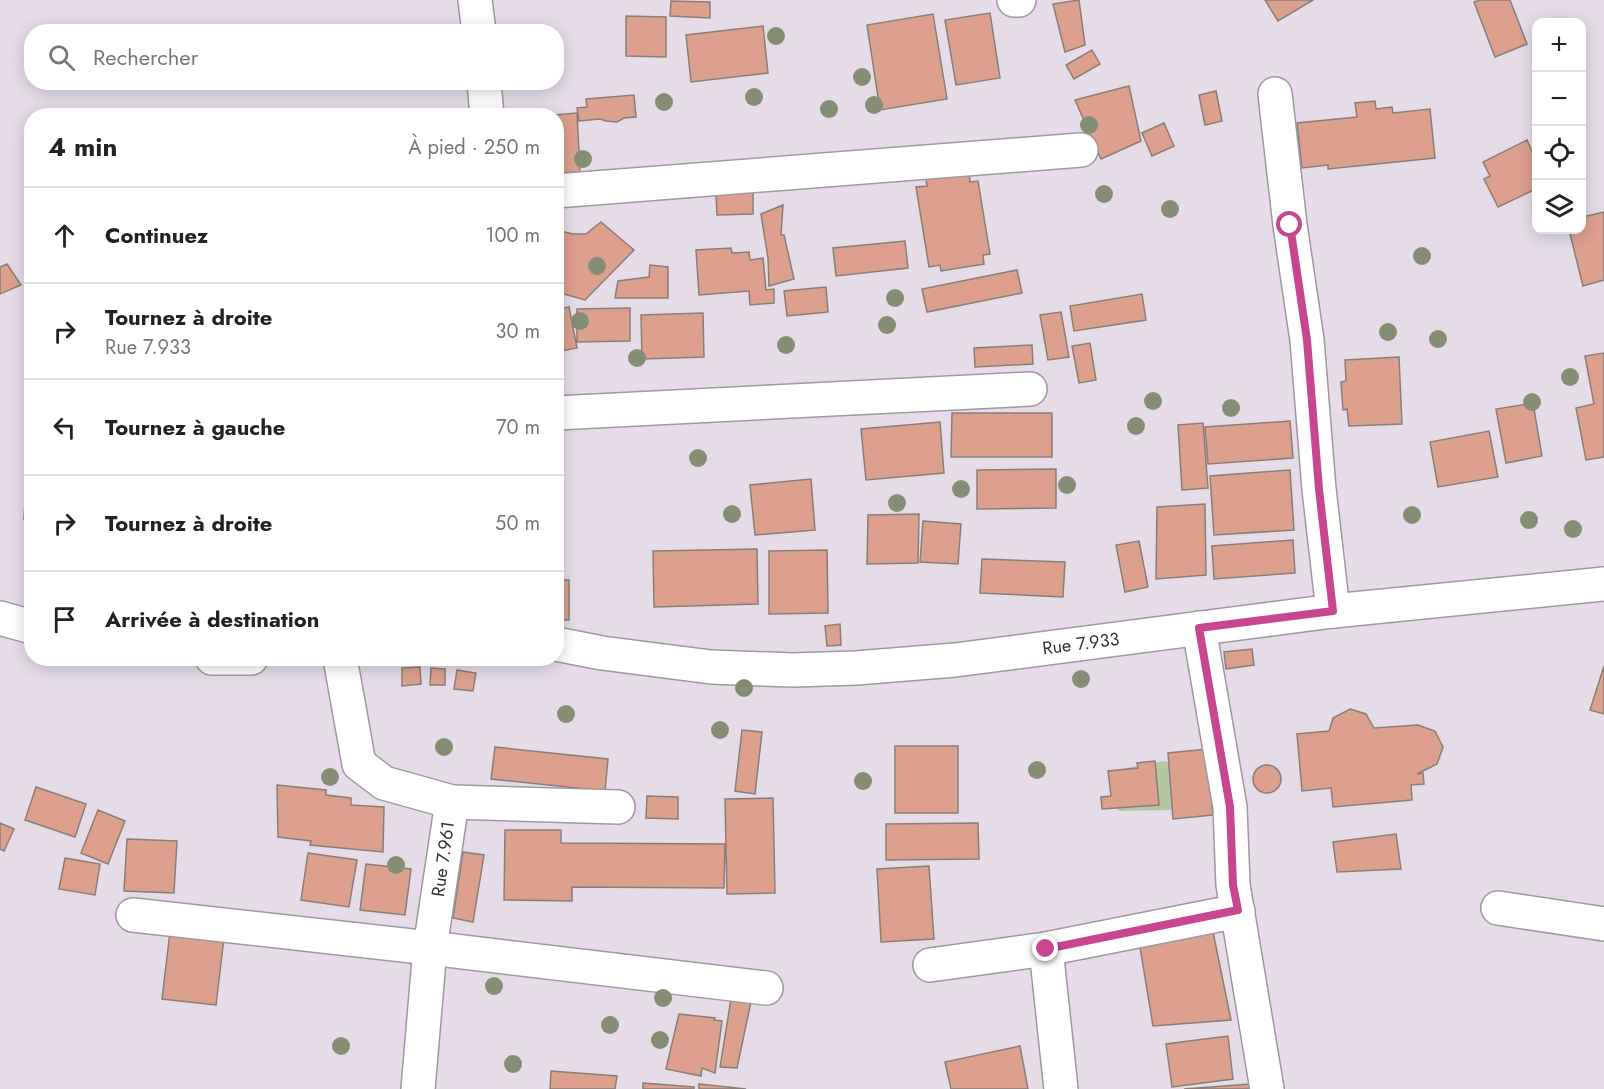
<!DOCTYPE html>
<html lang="fr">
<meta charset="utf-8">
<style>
:root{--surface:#fff;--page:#f2f2f2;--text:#222;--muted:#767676;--line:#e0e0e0}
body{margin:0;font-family:Jost,sans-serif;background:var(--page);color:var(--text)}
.controls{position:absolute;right:18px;top:18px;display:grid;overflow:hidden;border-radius:12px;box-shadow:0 3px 15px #0003}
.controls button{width:54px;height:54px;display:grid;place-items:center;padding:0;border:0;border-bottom:2px solid var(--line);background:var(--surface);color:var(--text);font:30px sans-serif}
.stop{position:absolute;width:18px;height:18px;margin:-14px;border:4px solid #c8468f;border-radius:50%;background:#fff}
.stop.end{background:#c8468f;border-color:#fff;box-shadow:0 2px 6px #0008}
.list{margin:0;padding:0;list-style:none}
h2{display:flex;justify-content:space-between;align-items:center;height:78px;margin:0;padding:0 24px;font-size:26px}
h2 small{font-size:20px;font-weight:400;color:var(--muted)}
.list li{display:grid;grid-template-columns:39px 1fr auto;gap:18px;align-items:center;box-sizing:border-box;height:96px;padding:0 24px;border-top:2px solid var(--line)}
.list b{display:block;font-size:22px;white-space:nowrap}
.list p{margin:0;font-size:20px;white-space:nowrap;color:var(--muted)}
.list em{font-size:20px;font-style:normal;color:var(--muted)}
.icon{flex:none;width:33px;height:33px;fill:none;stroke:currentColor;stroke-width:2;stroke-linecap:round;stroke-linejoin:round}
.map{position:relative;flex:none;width:1604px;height:1089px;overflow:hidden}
.search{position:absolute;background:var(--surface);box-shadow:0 3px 15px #0003;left:24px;top:24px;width:540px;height:66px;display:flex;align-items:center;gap:15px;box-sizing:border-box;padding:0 21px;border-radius:24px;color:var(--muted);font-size:22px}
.panel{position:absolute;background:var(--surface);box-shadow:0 3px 15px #0003;left:24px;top:108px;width:540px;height:558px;border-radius:24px}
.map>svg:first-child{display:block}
.green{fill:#b5c6a3}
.building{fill:#dca08d;stroke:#8a7d78;stroke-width:1.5}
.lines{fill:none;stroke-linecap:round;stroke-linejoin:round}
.minor-casing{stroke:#a097a2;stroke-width:36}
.minor{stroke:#fff;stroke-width:33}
.tree{fill:#858d74}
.route{stroke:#c8468f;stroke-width:8}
.labels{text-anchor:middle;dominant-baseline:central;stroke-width:4.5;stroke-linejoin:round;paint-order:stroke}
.street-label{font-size:18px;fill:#333034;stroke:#fff}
</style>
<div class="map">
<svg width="1604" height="1089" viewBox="0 0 1604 1089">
<rect width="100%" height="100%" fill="#e5dce7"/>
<path class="green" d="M 1164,761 L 1172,764 L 1176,806 L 1170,810 L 1120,811 L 1110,804 L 1121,772 L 1126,768 Z"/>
<path class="building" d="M 1079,0 L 1085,45 L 1065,52 L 1053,4 Z
M 1265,0 L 1313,0 L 1278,21 Z
M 1480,0 L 1510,0 L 1527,44 L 1495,57 L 1474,2 Z
M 671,1 L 710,2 L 710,18 L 670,16 Z
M 990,13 L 1000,78 L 956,85 L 945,20 Z
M 933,14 L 947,99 L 880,110 L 867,25 Z
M 626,16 L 666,17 L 666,57 L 626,56 Z
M 763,26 L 768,73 L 691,82 L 686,35 Z
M 1092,50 L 1100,64 L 1074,79 L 1066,65 Z
M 1129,86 L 1141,141 L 1101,159 L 1075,100 Z
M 1216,91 L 1222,121 L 1205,125 L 1199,95 Z
M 634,95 L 636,117 L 624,118 L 617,122 L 606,121 L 600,119 L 579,121 L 577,108 L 587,107 L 586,99 Z
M 1375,101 L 1376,109 L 1392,107 L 1393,113 L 1430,109 L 1435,158 L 1328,169 L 1328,165 L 1302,168 L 1297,123 L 1357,117 L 1355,103 Z
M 577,113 L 580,172 L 556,173 L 556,116 L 542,116 Z
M 1164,123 L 1174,146 L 1152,156 L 1142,133 Z
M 1527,140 L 1536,160 L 1536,189 L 1498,207 L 1484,179 L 1490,176 L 1483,162 Z
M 969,172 L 970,182 L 978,181 L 990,254 L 983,255 L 984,264 L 941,271 L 940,265 L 929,267 L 916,187 L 927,186 L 926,179 Z
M 753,192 L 753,214 L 717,215 L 716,193 Z
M 783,205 L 781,235 L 784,235 L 794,279 L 769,286 L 768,258 L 761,214 Z
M 1604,212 L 1604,280 L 1583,286 L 1569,230 L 1582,230 L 1582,217 Z
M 601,222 L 634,250 L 585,300 L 564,294 L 556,296 L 556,230 L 573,234 L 586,234 Z
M 905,241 L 908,268 L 836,276 L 833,248 Z
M 731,248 L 732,253 L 749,252 L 750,260 L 763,258 L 766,290 L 774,289 L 774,303 L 750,305 L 749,291 L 699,295 L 696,250 Z
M 7,264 L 21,285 L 0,294 L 0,267 Z
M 650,265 L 668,267 L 668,298 L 615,298 L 618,281 L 649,277 Z
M 1017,270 L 1022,293 L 927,312 L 922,289 Z
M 826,287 L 828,312 L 787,316 L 784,291 Z
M 1142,294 L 1146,320 L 1074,331 L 1070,306 Z
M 569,307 L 577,348 L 556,352 L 556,310 Z
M 630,308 L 630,341 L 577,342 L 577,309 Z
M 1061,312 L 1069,357 L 1048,360 L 1040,315 Z
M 703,313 L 704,357 L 642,359 L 641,315 Z
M 1090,343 L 1096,380 L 1079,383 L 1072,346 Z
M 1032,345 L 1033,364 L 975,367 L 974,348 Z
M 1604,353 L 1604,457 L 1586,460 L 1576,408 L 1594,404 L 1585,356 Z
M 1399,357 L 1402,424 L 1349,426 L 1347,409 L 1343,410 L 1341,382 L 1346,381 L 1345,360 Z
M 1533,403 L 1542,456 L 1506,463 L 1496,409 Z
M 952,413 L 1052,413 L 1052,457 L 951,457 Z
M 1290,421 L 1293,458 L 1208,464 L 1205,427 Z
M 940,422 L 944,473 L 866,480 L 861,429 Z
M 1203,423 L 1208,488 L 1182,490 L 1178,425 Z
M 1489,431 L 1498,477 L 1438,487 L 1430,442 Z
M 27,469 L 32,469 L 32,519 L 24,519 Z
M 1056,469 L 1056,508 L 977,509 L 977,470 Z
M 1290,470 L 1294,530 L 1214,535 L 1210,476 Z
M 811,479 L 815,530 L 755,535 L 750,485 Z
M 1205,504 L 1206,575 L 1156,579 L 1157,507 Z
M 919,514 L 918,563 L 867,564 L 868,515 Z
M 923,521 L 961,524 L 958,564 L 920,562 Z
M 1293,540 L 1295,573 L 1214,579 L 1212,546 Z
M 1139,541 L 1148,587 L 1125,592 L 1116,545 Z
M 757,549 L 758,604 L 654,607 L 653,551 Z
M 827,550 L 828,613 L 769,614 L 769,551 Z
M 982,559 L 1065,562 L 1063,597 L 980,593 Z
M 556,580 L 569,580 L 569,620 L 556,620 Z
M 840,624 L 841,645 L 827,646 L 825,626 Z
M 1252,649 L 1254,665 L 1226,669 L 1224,652 Z
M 1604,666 L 1604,714 L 1590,710 Z
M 420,667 L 421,684 L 402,686 L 402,668 Z
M 431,668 L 445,669 L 445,685 L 430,685 Z
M 457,670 L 476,673 L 473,691 L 454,689 Z
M 1350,709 L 1366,714 L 1374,728 L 1418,725 L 1435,731 L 1443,747 L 1437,764 L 1417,774 L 1423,773 L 1424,784 L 1411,785 L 1412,800 L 1333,807 L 1331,788 L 1302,791 L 1297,734 L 1329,731 L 1333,718 Z
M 742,730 L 762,732 L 755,794 L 735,791 Z
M 895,746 L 958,746 L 958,813 L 895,813 Z
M 495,747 L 608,759 L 605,791 L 491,779 Z
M 1207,749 L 1213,815 L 1173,819 L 1168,753 Z
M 1155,761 L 1159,805 L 1102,809 L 1101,797 L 1111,796 L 1108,771 L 1138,768 L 1137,763 Z
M1253 779a14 14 0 1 1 28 0a14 14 0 1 1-28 0Z
M 277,785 L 326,790 L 326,795 L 351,798 L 351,805 L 384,807 L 383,852 L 310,845 L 311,841 L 278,837 Z
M 36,787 L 86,804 L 75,837 L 25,820 Z
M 647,796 L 678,797 L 678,819 L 646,818 Z
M 773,798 L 775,893 L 727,894 L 725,799 Z
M 98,810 L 125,821 L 108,864 L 81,853 Z
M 0,823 L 14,829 L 4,851 L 0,849 Z
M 978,823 L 979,859 L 886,860 L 886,824 Z
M 505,830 L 561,830 L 561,843 L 725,844 L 724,888 L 572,887 L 572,901 L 504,900 Z
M 1396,834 L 1401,869 L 1337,872 L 1333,842 Z
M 127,839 L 177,841 L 174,893 L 124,891 Z
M 463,852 L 484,855 L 473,922 L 453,918 Z
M 308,853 L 357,860 L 349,907 L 301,900 Z
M 65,858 L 100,864 L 95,895 L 59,889 Z
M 366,864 L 411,869 L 405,915 L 360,910 Z
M 929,866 L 934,939 L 881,942 L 877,869 Z
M 170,932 L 224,938 L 216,1005 L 162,999 Z
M 1213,932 L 1231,1020 L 1153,1026 L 1138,935 Z
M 732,993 L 752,997 L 737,1068 L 720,1067 Z
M 679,1014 L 715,1018 L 714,1020 L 722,1021 L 715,1073 L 702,1068 L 701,1076 L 666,1069 Z
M 1228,1036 L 1233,1079 L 1172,1087 L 1166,1044 Z
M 1020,1046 L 1028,1089 L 951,1089 L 945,1062 Z
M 551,1071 L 617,1076 L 615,1089 L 550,1089 Z
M 643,1083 L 694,1087 L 694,1089 L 643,1089 Z
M 699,1084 L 746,1089 L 699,1089 Z
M 1250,1084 L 1251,1089 L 1184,1089 Z"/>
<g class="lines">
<g class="minor-casing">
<g id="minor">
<path d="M 475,0 L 479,32"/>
<path d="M 1014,0 L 1019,0"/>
<path d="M 484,82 L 487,116"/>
<path d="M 1275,94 L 1290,225 L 1307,340 L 1319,489 L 1333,611"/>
<path d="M 556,191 L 1081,150"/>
<path d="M 556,413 L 1030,389"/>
<path d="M 0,618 L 32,627"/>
<path d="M 1199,628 L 1230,807 L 1233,885 L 1267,1089"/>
<path id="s1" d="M 556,644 L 602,653 L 711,667 L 793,670 L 856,668 L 955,660 L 1333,611 L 1604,584"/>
<path d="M 212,658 L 251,658"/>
<path d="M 340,658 L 359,764 L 384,783 L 452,802 L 430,948 L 418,1089"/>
<path d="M 452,802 L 618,807"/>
<path d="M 1498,908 L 1604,924"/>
<path d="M 133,915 L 430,948 L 766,988"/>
<path d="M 1046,949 L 1061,1089"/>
<path d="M 930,965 L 1046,949 L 1238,911"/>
</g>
</g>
<use href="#minor" class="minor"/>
</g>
<g class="tree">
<circle cx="776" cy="36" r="9"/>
<circle cx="862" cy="77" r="9"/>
<circle cx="754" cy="97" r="9"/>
<circle cx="664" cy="102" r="9"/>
<circle cx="874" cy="105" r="9"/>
<circle cx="829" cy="109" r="9"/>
<circle cx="1089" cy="125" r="9"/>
<circle cx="583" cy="159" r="9"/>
<circle cx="1104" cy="194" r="9"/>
<circle cx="1170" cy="209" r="9"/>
<circle cx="1422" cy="256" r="9"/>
<circle cx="597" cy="266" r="9"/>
<circle cx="895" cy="298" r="9"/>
<circle cx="580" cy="321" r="9"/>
<circle cx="887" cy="325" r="9"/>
<circle cx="1388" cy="332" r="9"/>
<circle cx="1438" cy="339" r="9"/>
<circle cx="786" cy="345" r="9"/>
<circle cx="637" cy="358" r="9"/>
<circle cx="1570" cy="377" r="9"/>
<circle cx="1153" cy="401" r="9"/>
<circle cx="1532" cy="402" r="9"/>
<circle cx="1231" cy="408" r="9"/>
<circle cx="1136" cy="426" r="9"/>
<circle cx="698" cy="458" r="9"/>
<circle cx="1067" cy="485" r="9"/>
<circle cx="961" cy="489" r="9"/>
<circle cx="897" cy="503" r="9"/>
<circle cx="732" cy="514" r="9"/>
<circle cx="1412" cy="515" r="9"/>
<circle cx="1529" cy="520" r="9"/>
<circle cx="1573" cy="529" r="9"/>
<circle cx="1081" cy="679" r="9"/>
<circle cx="744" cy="688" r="9"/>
<circle cx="566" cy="714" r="9"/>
<circle cx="720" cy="730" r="9"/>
<circle cx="444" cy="747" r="9"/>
<circle cx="1037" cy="770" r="9"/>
<circle cx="330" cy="777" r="9"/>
<circle cx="863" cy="781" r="9"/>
<circle cx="396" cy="865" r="9"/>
<circle cx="494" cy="986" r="9"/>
<circle cx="663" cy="998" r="9"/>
<circle cx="610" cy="1025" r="9"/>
<circle cx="660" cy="1040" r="9"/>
<circle cx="341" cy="1046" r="9"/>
<circle cx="513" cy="1064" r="9"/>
</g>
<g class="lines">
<path class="route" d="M 1046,949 L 1238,910 L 1233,885 L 1230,807 L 1199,628 L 1333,611 L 1319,489 L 1307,340 L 1290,225"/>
</g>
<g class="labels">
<g class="street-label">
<text stroke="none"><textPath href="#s1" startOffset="528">Rue 7.933</textPath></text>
<text transform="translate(443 859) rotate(-82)">Rue 7.961</text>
</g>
</g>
</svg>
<div class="controls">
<button>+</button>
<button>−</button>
<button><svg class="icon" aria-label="locate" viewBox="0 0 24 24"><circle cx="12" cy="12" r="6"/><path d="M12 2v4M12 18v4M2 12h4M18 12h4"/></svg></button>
<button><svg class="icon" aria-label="layers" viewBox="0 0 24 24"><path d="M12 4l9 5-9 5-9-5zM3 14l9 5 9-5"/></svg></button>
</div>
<div class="stop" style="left:1290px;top:225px"></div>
<div class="stop end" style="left:1046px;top:949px"></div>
<div class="search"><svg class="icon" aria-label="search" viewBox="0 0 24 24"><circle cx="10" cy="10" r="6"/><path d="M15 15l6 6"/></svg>Rechercher</div>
<section class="panel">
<h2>4 min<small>À pied · 250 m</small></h2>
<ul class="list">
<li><svg class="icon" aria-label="ahead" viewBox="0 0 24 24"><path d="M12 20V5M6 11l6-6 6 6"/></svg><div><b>Continuez</b></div><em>100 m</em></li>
<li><svg class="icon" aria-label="right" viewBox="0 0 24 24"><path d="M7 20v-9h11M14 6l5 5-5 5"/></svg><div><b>Tournez à droite</b><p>Rue 7.933</p></div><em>30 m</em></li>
<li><svg class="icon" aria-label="left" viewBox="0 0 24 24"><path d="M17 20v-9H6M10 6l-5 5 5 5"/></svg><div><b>Tournez à gauche</b></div><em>70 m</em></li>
<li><svg class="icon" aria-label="right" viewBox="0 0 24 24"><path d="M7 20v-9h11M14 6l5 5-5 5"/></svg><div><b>Tournez à droite</b></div><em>50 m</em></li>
<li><svg class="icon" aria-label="arrive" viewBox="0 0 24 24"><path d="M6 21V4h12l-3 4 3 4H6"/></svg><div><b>Arrivée à destination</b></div></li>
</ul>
</section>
</div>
